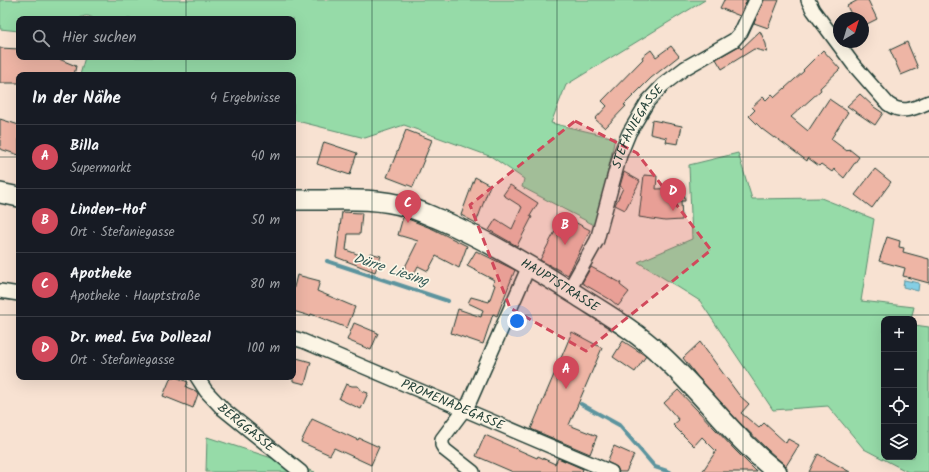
<!DOCTYPE html>
<html lang="de">
<meta charset="utf-8">
<style>
:root{--surface:#171b24;--page:#20242c;--text:#f1f3f6;--muted:#9ea1a6;--line:#363941;--accent:#d1495b}
body{margin:0;font-family:Kalam,sans-serif;background:var(--page);color:var(--text)}
.controls{position:absolute;right:12px;bottom:12px;display:grid;overflow:hidden;border-radius:8px;box-shadow:0 4px 16px #0002}
.controls button{width:36px;height:36px;display:grid;place-items:center;padding:0;border:0;border-bottom:1px solid var(--line);background:var(--surface);color:var(--text);font:20px sans-serif}
.compass{position:absolute;left:833px;top:12px;width:36px;height:36px;border-radius:50%;background:var(--surface);box-shadow:0 4px 16px #0002;rotate:38deg}
.you{position:absolute;left:517px;top:321px;width:14px;height:14px;margin:-10px;border:3px solid #fff;border-radius:50%;background:#1a73e8;box-shadow:0 0 0 6px #1a73e833}
.badge{display:grid;place-items:center;width:26px;height:26px;border-radius:50%;background:var(--accent);color:#fff;font-size:13px;font-weight:700}
.pin{position:absolute;translate:-50% -33px;filter:drop-shadow(0 1px 2px #0008)}
.pin::after{content:'';position:absolute;top:21px;width:14px;height:12px;background:inherit;clip-path:polygon(0 0,100% 0,50% 100%)}
.list{margin:0;padding:0;list-style:none}
h2{display:flex;justify-content:space-between;align-items:center;height:52px;margin:0;padding:0 16px;font-size:17px}
h2 small{font-size:13px;font-weight:400;color:var(--muted)}
.list li{display:grid;grid-template-columns:26px 1fr auto;gap:12px;align-items:center;box-sizing:border-box;height:64px;padding:0 16px;border-top:1px solid var(--line)}
.list b{display:block;font-size:15px;white-space:nowrap}
.list p{margin:0;font-size:13px;white-space:nowrap;color:var(--muted)}
.list em{font-size:13px;font-style:normal;color:var(--muted)}
.icon{flex:none;width:22px;height:22px;fill:none;stroke:currentColor;stroke-width:2;stroke-linecap:round;stroke-linejoin:round}
.map{position:relative;flex:none;width:929px;height:472px;overflow:hidden}
.search{position:absolute;background:var(--surface);box-shadow:0 4px 16px #0002;left:16px;top:16px;width:280px;height:44px;display:flex;align-items:center;gap:10px;box-sizing:border-box;padding:0 14px;border-radius:8px;color:var(--muted);font-size:15px}
.panel{position:absolute;background:var(--surface);box-shadow:0 4px 16px #0002;left:16px;top:72px;width:280px;height:308px;border-radius:8px}
.map>svg:first-child{display:block}
.green{fill:#96dba8;stroke:#5a8c6e}
.water{fill:#84cee4;stroke:#5c949e}
.lines{fill:none;stroke-linecap:round;stroke-linejoin:round}
.stream{stroke:#5c949e;stroke-width:4}
.building{fill:#eeb5a5;stroke:#1f3d34}
.minor-casing{stroke:#1f3d34;stroke-width:16}
.secondary-casing{stroke:#1f3d34;stroke-width:22}
.minor{stroke:#fcf5e5;stroke-width:13}
.secondary{stroke:#fcf5e5;stroke-width:19}
.marked{fill:#d1495b;fill-opacity:0.2;stroke:#d1495b;stroke-width:3;stroke-dasharray:8 5;stroke-linejoin:round}
.grid{fill:none;stroke:#1f3d34;stroke-width:1;stroke-opacity:0.55}
.labels{text-anchor:middle;dominant-baseline:central;stroke-width:3.5;stroke-linejoin:round;paint-order:stroke}
.street-label{font-size:13px;fill:#1f3d34;stroke:#fcf5e5}
.water-label{font-size:14px;font-style:italic;fill:#335a57;stroke:#fcf5e5}
</style>
<div class="map">
<svg width="929" height="472" viewBox="0 0 929 472">
<rect width="100%" height="100%" fill="#f8e2d2"/>
<filter id="ink" filterUnits="userSpaceOnUse"><feTurbulence type="fractalNoise" baseFrequency=".025" numOctaves="2"/><feDisplacementMap in="SourceGraphic" scale="8" xChannelSelector="R" yChannelSelector="G"/><feConvolveMatrix kernelMatrix="1 2 1 2 8 2 1 2 1" color-interpolation-filters="sRGB"/></filter>
<g filter="url(#ink)">
<path class="green" d="M 0,0 L 705,0 L 566,85 L 551,123 L 615,138 L 596,226 L 522,187 L 524,179 L 492,157 L 404,125 L 365,138 L 293,120 L 293,75 L 80,75 L 85,57 L 293,57 L 293,19 L 94,19 C 90,15 83,15 79,19 L 19,19 L 19,31 L 0,29 Z
M 738,153 L 752,199 L 821,198 L 874,219 L 861,301 L 914,307 L 911,319 L 884,319 L 884,457 L 914,457 L 914,325 L 929,327 L 929,472 L 908,472 L 864,449 L 828,406 L 773,410 L 700,301 L 638,262 L 692,239 L 689,165 Z
M 207,437 L 315,472 L 206,472 Z"/>
<path class="water" d="M 904,280 L 919,283 L 918,291 L 903,287 Z"/>
<g class="lines">
<path class="stream" d="M 327,261 L 448,301
M 581,404 L 619,425 L 655,467 L 670,472"/>
</g>
<path class="building" d="M 724,0 L 747,0 L 740,16 L 720,8 Z
M 764,0 L 779,0 L 768,28 L 754,23 Z
M 858,0 L 868,0 L 877,19 L 863,26 L 863,18 L 853,18 L 847,6 Z
M 760,31 L 766,44 L 767,52 L 754,49 L 722,69 L 716,59 L 739,46 L 741,49 Z
M 907,42 L 918,68 L 901,75 L 890,50 Z
M 671,46 L 679,56 L 651,78 L 624,105 L 626,106 L 605,128 L 595,119 L 607,106 L 602,101 L 643,59 L 642,57 L 651,50 L 656,57 Z
M 0,48 L 19,49 L 19,57 L 51,57 L 59,59 L 76,66 L 74,75 L 19,75 L 19,83 L 0,83 Z
M 823,50 L 840,69 L 820,88 L 821,90 L 791,117 L 808,131 L 829,99 L 848,112 L 831,139 L 847,151 L 849,149 L 859,157 L 844,178 L 834,169 L 832,172 L 821,164 L 819,166 L 808,158 L 807,161 L 775,137 L 774,138 L 762,129 L 749,116 L 755,110 L 752,107 L 763,97 L 766,100 L 772,94 L 775,97 L 804,71 L 803,70 Z
M 860,94 L 874,107 L 883,113 L 875,125 L 847,106 Z
M 0,119 L 19,125 L 19,155 L 0,149 Z
M 652,120 L 682,126 L 678,144 L 666,142 L 667,138 L 650,134 Z
M 406,130 L 432,140 L 413,187 L 387,177 Z
M 324,142 L 357,153 L 350,175 L 317,164 Z
M 875,169 L 891,182 L 872,208 L 855,195 Z
M 624,172 L 640,181 L 625,210 L 615,205 L 623,188 L 620,186 Z
M 644,175 L 657,176 L 656,189 L 684,188 L 685,201 L 681,201 L 682,220 L 665,221 L 639,217 Z
M 475,177 L 490,185 L 476,223 L 461,215 Z
M 510,185 L 538,203 L 530,216 L 532,217 L 517,246 L 489,230 L 496,219 L 512,229 L 522,207 L 503,195 Z
M 342,212 L 362,213 L 360,234 L 348,234 L 346,250 L 368,258 L 370,253 L 381,256 L 375,272 L 336,257 Z
M 563,216 L 590,230 L 568,275 L 540,260 Z
M 403,217 L 433,229 L 467,246 L 459,268 L 436,256 L 428,271 L 418,266 L 413,276 L 403,271 L 418,241 L 398,235 Z
M 887,237 L 900,241 L 899,247 L 904,248 L 903,252 L 929,259 L 929,283 L 903,276 L 905,268 L 879,261 Z
M 476,251 L 515,270 L 497,316 L 493,314 L 483,344 L 451,333 L 458,309 L 481,317 L 483,310 L 468,303 L 471,297 L 489,302 L 495,285 L 493,284 L 494,280 L 467,266 Z
M 591,267 L 621,283 L 620,285 L 629,292 L 618,306 L 611,300 L 582,283 Z
M 297,275 L 320,281 L 317,291 L 355,307 L 347,328 L 311,314 L 310,316 L 293,311 L 293,291 Z
M 354,323 L 378,333 L 371,350 L 347,340 Z
M 572,332 L 602,348 L 569,425 L 597,436 L 590,454 L 531,429 Z
M 623,341 L 646,356 L 635,372 L 613,357 Z
M 700,342 L 739,395 L 749,404 L 741,413 L 759,428 L 764,423 L 786,443 L 788,439 L 799,445 L 786,466 L 768,450 L 739,422 L 697,376 L 683,358 Z
M 293,357 L 311,362 L 305,384 L 293,381 Z
M 171,377 L 176,377 L 188,382 L 186,387 L 196,391 L 198,394 L 193,408 L 163,396 Z
M 346,384 L 352,386 L 358,386 L 362,391 L 368,393 L 361,409 L 339,399 Z
M 678,390 L 735,450 L 757,472 L 702,472 L 716,451 L 702,437 L 694,446 L 673,425 L 679,420 L 664,403 Z
M 312,419 L 358,440 L 359,438 L 379,447 L 371,465 L 334,448 L 330,455 L 301,442 Z
M 485,435 L 537,458 L 538,456 L 555,464 L 558,458 L 583,469 L 582,472 L 513,472 L 476,456 Z
M 614,446 L 634,455 L 626,472 L 619,472 L 617,467 L 607,462 Z
M 818,454 L 850,472 L 809,472 Z"/>
<g class="lines">
<g class="minor-casing">
<g id="minor">
<path d="M 808,0 L 813,10 L 853,64 L 888,104 C 903,115 915,108 929,102"/>
<path id="s1" d="M 569,290 L 597,240 L 620,155 L 629,133 L 648,101 L 663,85 L 685,68 L 734,40 L 741,32 L 756,0"/>
<path d="M 0,291 L 19,294"/>
<path id="s2" d="M 293,338 L 303,341 L 611,472"/>
<path id="s3" d="M 197,377 L 206,391 L 223,409 L 301,472"/>
<path d="M 473,472 L 445,450 L 442,445 L 442,439 L 469,403 L 529,266"/>
</g>
</g>
<g class="secondary-casing">
<g id="secondary">
<path d="M 0,193 L 19,197"/>
<path id="s4" d="M 293,200 C 329,201 374,196 407,207 C 419,210 430,216 441,220 C 489,241 534,268 578,296 C 606,314 636,331 660,354 C 701,391 733,438 777,472"/>
</g>
</g>
<use href="#minor" class="minor"/>
<use href="#secondary" class="secondary"/>
</g>
</g>
<path class="marked" d="M 575,121 L 637,153 L 711,250 L 586,351 L 510,308 L 470,205 Z"/>
<path class="grid" d="M 186,0 L 186,19M 372,0 L 372,472M 557,0 L 557,472M 743,0 L 743,472M 186,57 L 186,75M 0,157 L 19,157M 293,157 L 929,157M 0,315 L 19,315M 293,315 L 929,315M 186,377 L 186,472"/>
<g class="labels">
<g class="street-label">
<text stroke="none"><textPath href="#s1" startOffset="179">STEFANIEGASSE</textPath></text>
<text stroke="none"><textPath href="#s4" startOffset="287">HAUPTSTRASSE</textPath></text>
<text stroke="none"><textPath href="#s2" startOffset="173">PROMENADEGASSE</textPath></text>
<text stroke="none"><textPath href="#s3" startOffset="71">BERGGASSE</textPath></text>
</g>
<g class="water-label">
<text transform="translate(391 270) rotate(18)">Dürre Liesing</text>
</g>
</g>
</svg>
<div class="controls">
<button>+</button>
<button>−</button>
<button><svg class="icon" aria-label="locate" viewBox="0 0 24 24"><circle cx="12" cy="12" r="6"/><path d="M12 2v4M12 18v4M2 12h4M18 12h4"/></svg></button>
<button><svg class="icon" aria-label="layers" viewBox="0 0 24 24"><path d="M12 4l9 5-9 5-9-5zM3 14l9 5 9-5"/></svg></button>
</div>
<svg class="compass" viewBox="-18 -18 36 36"><path d="M0-13l5 13h-10z" fill="#e53935"/><path d="M0 13l5-13h-10z" fill="#9ea1a6"/></svg>
<div class="you"></div>
<div class="pin badge" style="left:566px;top:389px">A</div>
<div class="pin badge" style="left:565px;top:245px">B</div>
<div class="pin badge" style="left:408px;top:223px">C</div>
<div class="pin badge" style="left:673px;top:211px">D</div>
<div class="search"><svg class="icon" aria-label="search" viewBox="0 0 24 24"><circle cx="10" cy="10" r="6"/><path d="M15 15l6 6"/></svg>Hier suchen</div>
<section class="panel">
<h2>In der Nähe<small>4 Ergebnisse</small></h2>
<ul class="list">
<li><span class="badge">A</span><div><b>Billa</b><p>Supermarkt</p></div><em>40 m</em></li>
<li><span class="badge">B</span><div><b>Linden-Hof</b><p>Ort · Stefaniegasse</p></div><em>50 m</em></li>
<li><span class="badge">C</span><div><b>Apotheke</b><p>Apotheke · Hauptstraße</p></div><em>80 m</em></li>
<li><span class="badge">D</span><div><b>Dr. med. Eva Dollezal</b><p>Ort · Stefaniegasse</p></div><em>100 m</em></li>
</ul>
</section>
</div>
